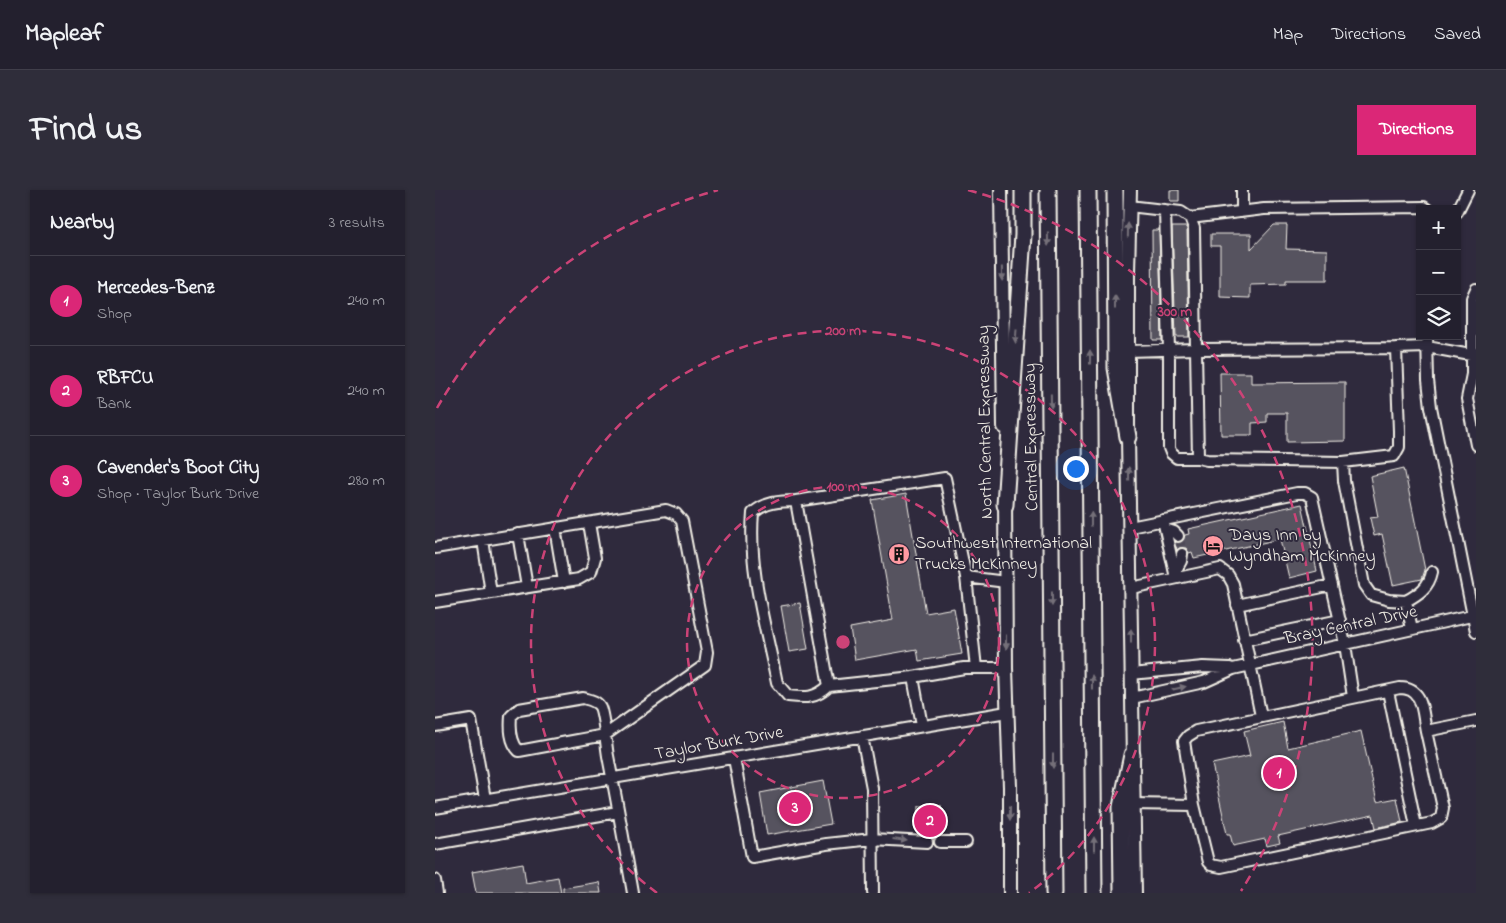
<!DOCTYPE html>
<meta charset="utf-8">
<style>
:root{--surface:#23202e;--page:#2f2d3a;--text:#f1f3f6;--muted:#a3a3aa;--line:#403e4a;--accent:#db2777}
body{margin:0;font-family:"Indie Flower",sans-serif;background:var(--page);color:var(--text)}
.controls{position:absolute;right:15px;top:15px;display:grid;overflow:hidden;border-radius:0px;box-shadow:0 1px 4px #0004}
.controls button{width:45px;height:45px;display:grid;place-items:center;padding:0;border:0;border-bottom:1px solid var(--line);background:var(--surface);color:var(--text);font:25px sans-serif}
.you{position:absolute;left:640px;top:278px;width:18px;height:18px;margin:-12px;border:4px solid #fff;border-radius:50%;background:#1a73e8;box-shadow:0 0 0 8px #1a73e833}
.badge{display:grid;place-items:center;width:32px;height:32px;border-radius:50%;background:var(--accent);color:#fff;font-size:16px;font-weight:700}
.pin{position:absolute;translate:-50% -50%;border:2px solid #fff;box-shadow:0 1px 5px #0006}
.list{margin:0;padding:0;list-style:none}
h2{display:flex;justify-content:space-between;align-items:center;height:65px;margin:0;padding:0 20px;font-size:21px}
h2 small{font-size:16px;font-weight:400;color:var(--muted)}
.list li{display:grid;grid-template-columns:32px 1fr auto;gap:15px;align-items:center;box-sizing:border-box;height:90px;padding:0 20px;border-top:1px solid var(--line)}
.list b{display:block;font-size:19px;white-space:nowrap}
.list p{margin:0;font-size:16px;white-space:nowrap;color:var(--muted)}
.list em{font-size:16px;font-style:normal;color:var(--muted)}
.icon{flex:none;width:28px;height:28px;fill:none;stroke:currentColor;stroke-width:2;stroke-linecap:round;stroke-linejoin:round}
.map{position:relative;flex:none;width:1041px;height:703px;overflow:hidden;border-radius:0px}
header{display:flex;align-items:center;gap:30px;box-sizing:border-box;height:70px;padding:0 25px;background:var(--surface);border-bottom:1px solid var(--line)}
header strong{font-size:24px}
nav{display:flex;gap:28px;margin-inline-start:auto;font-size:18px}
.intro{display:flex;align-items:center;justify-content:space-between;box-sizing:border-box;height:120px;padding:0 30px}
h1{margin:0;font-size:35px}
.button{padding:12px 22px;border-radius:0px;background:var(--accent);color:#fff;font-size:18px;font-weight:700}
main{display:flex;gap:30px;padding:0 30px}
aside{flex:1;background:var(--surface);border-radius:0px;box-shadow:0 1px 4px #0004}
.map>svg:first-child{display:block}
.building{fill:#56525f;stroke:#f4f1e8}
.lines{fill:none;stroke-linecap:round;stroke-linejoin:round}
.minor-tunnel{stroke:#4d4857;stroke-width:10;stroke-dasharray:10 5;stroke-linecap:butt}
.minor-casing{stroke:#f4f1e8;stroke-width:14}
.major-casing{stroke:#f4f1e8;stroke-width:16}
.highway-casing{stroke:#f4f1e8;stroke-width:19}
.minor{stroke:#2f2a3d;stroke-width:10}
.major{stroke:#2f2a3d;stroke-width:12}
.highway{stroke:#2f2a3d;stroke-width:15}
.oneway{fill:#747079}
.ring{fill:none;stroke:#cc4377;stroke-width:2.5;stroke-dasharray:9 6}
.labels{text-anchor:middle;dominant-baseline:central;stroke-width:4;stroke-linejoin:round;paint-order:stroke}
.street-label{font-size:18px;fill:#f4f1e8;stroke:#2f2a3d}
.poi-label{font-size:18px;fill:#f4f1e8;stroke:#2f2a3d;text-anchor:start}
.centre{fill:#cc4377;stroke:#2f2a3d;stroke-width:2.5}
.ring-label{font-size:15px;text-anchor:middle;font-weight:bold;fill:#cc4377;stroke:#2f2a3d;stroke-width:4;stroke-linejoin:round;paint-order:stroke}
</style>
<header>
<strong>Mapleaf</strong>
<nav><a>Map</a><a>Directions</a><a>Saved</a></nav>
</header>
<div class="intro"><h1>Find us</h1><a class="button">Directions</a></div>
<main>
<aside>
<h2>Nearby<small>3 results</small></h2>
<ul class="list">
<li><span class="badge">1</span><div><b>Mercedes-Benz</b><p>Shop</p></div><em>240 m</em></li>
<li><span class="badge">2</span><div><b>RBFCU</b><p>Bank</p></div><em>240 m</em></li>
<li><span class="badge">3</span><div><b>Cavender's Boot City</b><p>Shop · Taylor Burk Drive</p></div><em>280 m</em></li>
</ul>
</aside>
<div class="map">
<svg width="1041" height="703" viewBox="0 0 1041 703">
<rect width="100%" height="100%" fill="#2f2a3d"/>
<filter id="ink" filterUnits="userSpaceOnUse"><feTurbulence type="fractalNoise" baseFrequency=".02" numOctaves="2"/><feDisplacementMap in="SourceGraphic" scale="10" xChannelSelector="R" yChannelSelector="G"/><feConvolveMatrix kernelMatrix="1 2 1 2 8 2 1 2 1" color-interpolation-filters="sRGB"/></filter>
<g filter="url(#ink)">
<path class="building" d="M 735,0 L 744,0 L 744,11 L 735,11 Z
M 839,35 L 852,35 L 851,59 L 892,60 L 892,90 L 851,90 L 851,94 L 815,95 L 815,108 L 785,107 L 785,56 L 776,56 L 776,44 L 816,44 L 816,59 Z
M 737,37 L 751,37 L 752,39 L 754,147 L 741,147 Z
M 717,40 L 724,40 L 727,150 L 718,150 Z
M 785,183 L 816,183 L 816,193 L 910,192 L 910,251 L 852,252 L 852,223 L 832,223 L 832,232 L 817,233 L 817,245 L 786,245 Z
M 969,278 L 990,380 L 987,389 L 958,395 L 947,344 L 939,346 L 935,328 L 943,327 L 935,286 Z
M 471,304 L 491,423 L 519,418 L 527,464 L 484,471 L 482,459 L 420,470 L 415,438 L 458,430 L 437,310 Z
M 867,314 L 882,381 L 854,388 L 845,349 L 759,368 L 757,362 L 754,363 L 751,358 L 745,358 L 742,360 L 740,352 L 744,353 L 748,350 L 750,345 L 754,344 L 753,339 Z
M 365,413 L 373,459 L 354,462 L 346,416 Z
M 848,532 L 853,558 L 926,541 L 942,612 L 962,608 L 967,632 L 941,638 L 938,625 L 843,646 L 845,653 L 832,656 L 830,649 L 798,656 L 795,644 L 792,644 L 777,574 L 815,566 L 809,541 Z
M 388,591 L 396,634 L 332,645 L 325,603 Z
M 506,615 L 506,622 L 508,622 L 508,637 L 505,637 L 505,645 L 501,646 L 498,650 L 496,647 L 492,645 L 492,641 L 483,641 L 484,616 Z
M 88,673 L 91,693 L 123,687 L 126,703 L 41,703 L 37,682 Z
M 164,692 L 166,703 L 128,703 L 128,698 Z"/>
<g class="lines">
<path class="minor-tunnel" d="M 743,346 L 747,364"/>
<g class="minor-casing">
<path id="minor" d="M 807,0 L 807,22
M 694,16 L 746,22 L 755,28 L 759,38 L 761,159 L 961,158
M 730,20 L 734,160 L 734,258 L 736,263 L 742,268 L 763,268
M 1022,22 L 1033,0
M 755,28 L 829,19 L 989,17 L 992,19
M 1041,99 L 1037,108 L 1037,184 L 1032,209 L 1041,255
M 992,146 L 993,190 L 996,217 L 1041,441
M 693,161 L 761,159 L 763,268 L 772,270 L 908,272 L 959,266 L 964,257 L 964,241 L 961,158 L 992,157 L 1041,166
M 908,272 L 909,291 L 929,395 L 936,405 L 954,410 L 971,411 L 977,439
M 361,311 C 345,311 330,312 318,323 C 313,379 331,438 342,493 L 353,506 C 370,508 380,509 394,496
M 728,330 L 741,388
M 695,337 L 862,303 L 870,303 L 877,307 L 910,454 L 918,507
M 120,338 L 129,392
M 730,339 L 739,342 L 743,346
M 83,344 L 92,397
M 48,350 L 56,403
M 0,358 L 231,320 L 241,324 L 247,331 L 272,462 L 270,475 L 170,545 L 84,561 C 75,552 75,538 76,526 L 84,519 L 148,508 C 155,510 162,511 165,517 C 169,526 171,555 173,566 C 182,612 190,657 198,703
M 740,382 L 746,371 L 747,364
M 531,387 L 541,478
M 696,398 L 785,379 L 793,385 L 798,394 L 826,526
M 971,411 C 984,404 994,397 997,382
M 0,412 L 144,389 L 156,382 L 160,368 L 154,333
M 802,415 L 897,395
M 809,450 L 905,430
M 696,484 L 768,477 L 795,478
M 478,487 L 529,478 L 571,478
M 953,501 L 981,636
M 697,508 L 769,492 L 798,479 L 1041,425
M 0,536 L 36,530 L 50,609
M 487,536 L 478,487 L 394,496 L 361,311 L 510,288 L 531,387 L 571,392
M 427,546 L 437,598 L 438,703
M 299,568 L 317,667 L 391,654 L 437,649 L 492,652
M 697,614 L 759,615 L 749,551 L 753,546 L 761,541 L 965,498 C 989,498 987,522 991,541 L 1041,531
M 759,615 L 773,672 L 776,675 L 786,677 L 997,633 L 1006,628 L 1008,618 L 991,541
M 0,618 L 572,522
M 505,652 L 531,652
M 0,654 L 183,622
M 0,690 L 2,703"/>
</g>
<g class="major-casing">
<path id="major" d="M 566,0 L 569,237
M 695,0 L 693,82 L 693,247 L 700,703
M 570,305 L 571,478 L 575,597 L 575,703"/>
</g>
<g class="highway-casing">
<path id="highway" d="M 613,0 L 619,703
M 653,0 L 659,703
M 680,0 L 681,178 L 693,247
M 570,315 L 588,45 L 588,0
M 687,703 L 686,617 L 697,565"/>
</g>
<use href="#minor" class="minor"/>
<use href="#major" class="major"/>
<use href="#highway" class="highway"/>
</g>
<defs><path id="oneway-solid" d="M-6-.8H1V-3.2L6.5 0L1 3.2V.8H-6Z" transform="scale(1.25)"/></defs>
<g class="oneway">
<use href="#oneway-solid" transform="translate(693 40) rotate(-89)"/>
<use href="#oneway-solid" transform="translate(613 49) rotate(89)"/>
<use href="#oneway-solid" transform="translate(567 84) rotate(89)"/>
<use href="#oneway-solid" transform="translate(680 112) rotate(-90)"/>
<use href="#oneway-solid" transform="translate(581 146) rotate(94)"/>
<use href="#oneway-solid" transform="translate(655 167) rotate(-90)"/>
<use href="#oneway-solid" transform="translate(616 211) rotate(89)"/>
<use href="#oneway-solid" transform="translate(694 284) rotate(-91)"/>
<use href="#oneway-solid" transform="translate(656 329) rotate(-90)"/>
<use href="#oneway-solid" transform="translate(617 409) rotate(90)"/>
<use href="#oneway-solid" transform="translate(696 446) rotate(-90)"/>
<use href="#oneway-solid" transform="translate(571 452) rotate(90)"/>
<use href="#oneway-solid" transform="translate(657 492) rotate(-90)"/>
<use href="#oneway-solid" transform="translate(744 498) rotate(-13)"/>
<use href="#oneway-solid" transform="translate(618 571) rotate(90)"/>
<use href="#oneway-solid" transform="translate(575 623) rotate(90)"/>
<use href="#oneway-solid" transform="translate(465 650) rotate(7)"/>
<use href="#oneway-solid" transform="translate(659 654) rotate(-90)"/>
</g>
</g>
<g class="ring">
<circle cx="408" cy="452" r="156"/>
<path d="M222 703A312 312 0 1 1 594 703"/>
<path d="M2 218A469 469 0 0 1 283 0M533 0A469 469 0 0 1 806 701"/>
</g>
<defs>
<g id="hotel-disc" transform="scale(1.125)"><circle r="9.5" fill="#ff9aa2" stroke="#2f2a3d"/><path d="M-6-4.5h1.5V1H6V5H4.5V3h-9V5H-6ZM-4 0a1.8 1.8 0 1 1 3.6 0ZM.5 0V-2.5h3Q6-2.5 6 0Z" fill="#111"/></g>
<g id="building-disc" transform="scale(1.125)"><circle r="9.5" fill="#ff9aa2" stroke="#2f2a3d"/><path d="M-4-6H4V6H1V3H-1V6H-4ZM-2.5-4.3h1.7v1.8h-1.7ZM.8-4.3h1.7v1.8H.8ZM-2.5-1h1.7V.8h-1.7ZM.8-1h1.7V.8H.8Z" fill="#111"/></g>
</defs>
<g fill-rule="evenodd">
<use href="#hotel-disc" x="778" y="356"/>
<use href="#building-disc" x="464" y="364"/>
</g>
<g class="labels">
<g class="street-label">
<text transform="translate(551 232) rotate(-91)">North Central Expressway</text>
<text transform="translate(597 247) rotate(-91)">Central Expressway</text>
<text transform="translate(916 436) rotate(-12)">Bray Central Drive</text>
<text transform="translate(284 554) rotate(-10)">Taylor Burk Drive</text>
</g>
<g class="poi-label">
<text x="794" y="346">Days Inn by<tspan x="794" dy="21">Wyndham McKinney</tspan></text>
<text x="480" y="354">Southwest International<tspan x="480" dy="21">Trucks McKinney</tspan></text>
</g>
</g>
<circle cx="408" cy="452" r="8" class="centre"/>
<g class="ring-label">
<text x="740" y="126">300 m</text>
<text x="408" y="145">200 m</text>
<text x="408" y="301">100 m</text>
</g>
</svg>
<div class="controls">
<button>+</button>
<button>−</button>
<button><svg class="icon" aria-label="layers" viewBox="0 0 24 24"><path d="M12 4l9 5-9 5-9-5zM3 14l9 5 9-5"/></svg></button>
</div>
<div class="you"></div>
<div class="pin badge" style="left:844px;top:583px">1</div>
<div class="pin badge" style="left:495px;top:631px">2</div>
<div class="pin badge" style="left:360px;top:618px">3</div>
</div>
</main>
